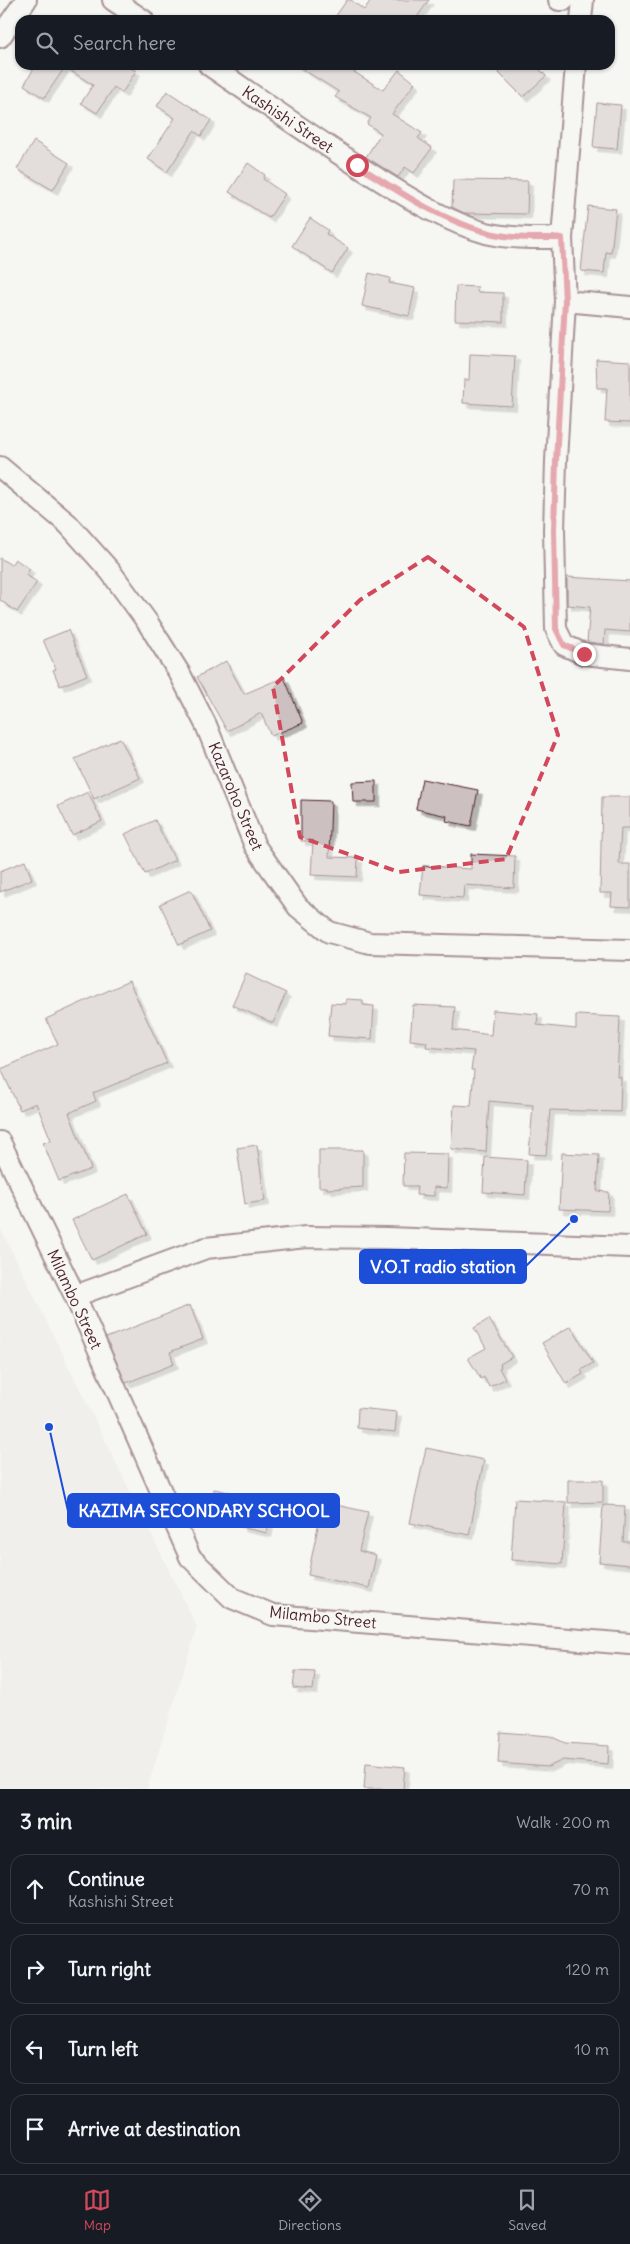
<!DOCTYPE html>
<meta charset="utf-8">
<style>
:root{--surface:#171b24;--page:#242831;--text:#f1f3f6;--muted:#9ea1a6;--line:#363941;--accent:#d1495b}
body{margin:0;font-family:Delius,sans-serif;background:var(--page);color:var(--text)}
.stop{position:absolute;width:15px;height:15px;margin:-11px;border:4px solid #d1495b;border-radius:50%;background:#fff}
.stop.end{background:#d1495b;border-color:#fff;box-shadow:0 1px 5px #0008}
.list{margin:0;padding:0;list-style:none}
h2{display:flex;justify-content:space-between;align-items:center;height:65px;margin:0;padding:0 20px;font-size:21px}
h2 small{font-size:16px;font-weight:400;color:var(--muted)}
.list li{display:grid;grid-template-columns:32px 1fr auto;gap:15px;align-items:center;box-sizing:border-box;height:70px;margin:0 10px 10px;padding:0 10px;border:1px solid var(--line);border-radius:15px}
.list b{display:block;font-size:19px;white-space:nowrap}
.list p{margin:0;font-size:16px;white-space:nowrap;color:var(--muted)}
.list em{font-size:16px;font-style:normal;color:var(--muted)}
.icon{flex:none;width:28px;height:28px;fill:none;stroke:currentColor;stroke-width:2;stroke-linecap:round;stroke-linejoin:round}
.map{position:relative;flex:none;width:630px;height:1789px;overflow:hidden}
.search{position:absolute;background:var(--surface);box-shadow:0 1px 4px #0004;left:15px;right:15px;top:15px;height:55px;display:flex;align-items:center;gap:12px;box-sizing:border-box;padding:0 18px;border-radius:15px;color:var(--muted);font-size:19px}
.sheet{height:385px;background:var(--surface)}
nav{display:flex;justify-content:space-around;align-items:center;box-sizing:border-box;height:70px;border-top:1px solid var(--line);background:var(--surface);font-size:14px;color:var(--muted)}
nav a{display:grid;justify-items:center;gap:2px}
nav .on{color:var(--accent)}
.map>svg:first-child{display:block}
.built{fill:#e9e6e3}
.building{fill:#ccc1c0;stroke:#4a1f2b;filter:url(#shadow)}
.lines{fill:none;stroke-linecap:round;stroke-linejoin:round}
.street-casing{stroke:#4a1f2b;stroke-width:24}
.street{stroke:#f6f6f2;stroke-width:20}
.route{stroke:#d1495b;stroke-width:6}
.marked{fill:none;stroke:#d1495b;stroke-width:4;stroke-dasharray:10 6;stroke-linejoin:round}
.labels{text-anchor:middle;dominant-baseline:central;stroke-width:4;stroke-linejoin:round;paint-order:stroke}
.street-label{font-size:16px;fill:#4a1f2b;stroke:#f6f6f2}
.leader{fill:none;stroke:#1d4ed8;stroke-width:2}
.callout-dot{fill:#1d4ed8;stroke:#f6f6f2;stroke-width:2}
.callout{fill:#1d4ed8;stroke:#1d4ed8;stroke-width:2}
.callout-label{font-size:18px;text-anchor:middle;font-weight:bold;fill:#fff}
</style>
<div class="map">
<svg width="630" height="1789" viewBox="0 0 630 1789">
<defs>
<filter id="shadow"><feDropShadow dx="4.5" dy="4.5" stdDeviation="0" flood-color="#0004"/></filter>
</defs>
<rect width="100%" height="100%" fill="#f6f6f2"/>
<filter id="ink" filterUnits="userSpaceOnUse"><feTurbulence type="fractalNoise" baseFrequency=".02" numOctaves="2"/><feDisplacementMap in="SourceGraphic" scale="10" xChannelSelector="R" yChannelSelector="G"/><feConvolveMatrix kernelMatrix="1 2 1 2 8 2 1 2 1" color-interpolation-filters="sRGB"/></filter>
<g filter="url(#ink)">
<path class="built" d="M 0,1227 L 197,1627 L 147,1789 L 0,1789 Z"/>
<path class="building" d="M 347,0 L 351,0 L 364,10 L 371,0 L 429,0 L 415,20 L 333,20 Z
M 36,65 L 126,65 L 136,71 L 122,93 L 114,87 L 97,113 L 81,103 L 93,85 L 65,67 L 44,98 L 24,85 Z
M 296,65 L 343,65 L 383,90 L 399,70 L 415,83 L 392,114 L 422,133 L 418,138 L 432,148 L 414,173 L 405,167 L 398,177 L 366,157 L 381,133 L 367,124 L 371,118 L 335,97 L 339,92 Z
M 491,65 L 535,65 L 546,76 L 523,97 Z
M 167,91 L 211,120 L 201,136 L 194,131 L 167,172 L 148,159 L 175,118 L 157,106 Z
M 597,103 L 621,105 L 617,149 L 593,147 Z
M 34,141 L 69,163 L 53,190 L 17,169 Z
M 248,163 L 265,175 L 263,179 L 285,194 L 269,218 L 229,192 Z
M 453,180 L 528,181 L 527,214 L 464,213 L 452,207 Z
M 588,206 L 616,209 L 611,253 L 606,252 L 604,273 L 581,271 Z
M 310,218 L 328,230 L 326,234 L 348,248 L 332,273 L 292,246 Z
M 369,273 L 390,278 L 389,283 L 415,288 L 409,316 L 362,306 Z
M 456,286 L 478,287 L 477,292 L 503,293 L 503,322 L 455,320 Z
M 470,354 L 515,356 L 512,406 L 463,403 L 464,380 L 469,380 Z
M 596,359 L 630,361 L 630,423 L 605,422 L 607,388 L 597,388 Z
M 0,558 L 11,565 L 15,559 L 30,569 L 26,575 L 37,582 L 17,612 L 0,600 Z
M 567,577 L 630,581 L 630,632 L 605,630 L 604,644 L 587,642 L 590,607 L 567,605 Z
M 68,630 L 87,675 L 60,686 L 53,670 L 56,669 L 43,640 Z
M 226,661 L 244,694 L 284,677 L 303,723 L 271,736 L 261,713 L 227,731 L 197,677 Z
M 120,738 L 140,778 L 94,799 L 75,759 Z
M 422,779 L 478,790 L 471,826 L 446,821 L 447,816 L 416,809 Z
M 376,781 L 376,802 L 353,802 L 352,782 Z
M 88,792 L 102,821 L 72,835 L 58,806 Z
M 602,797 L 630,797 L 630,828 L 621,828 L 619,864 L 630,864 L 630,907 L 611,906 L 612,893 L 600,893 Z
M 301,800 L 331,801 L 329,857 L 358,858 L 357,877 L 311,875 L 313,841 L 301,841 Z
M 155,820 L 175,860 L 145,874 L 125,834 Z
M 471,854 L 515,856 L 514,888 L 464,885 L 463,898 L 420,895 L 423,866 L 471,869 Z
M 25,861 L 32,879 L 0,892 L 0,871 Z
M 191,890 L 210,931 L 179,945 L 160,904 Z
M 246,974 L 286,993 L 273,1023 L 232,1005 Z
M 129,981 L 167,1063 L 93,1093 L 96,1101 L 69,1113 L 91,1169 L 59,1181 L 43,1143 L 51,1140 L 36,1103 L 20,1110 L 1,1069 L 58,1044 L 46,1019 Z
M 346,999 L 363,1000 L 363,1005 L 374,1006 L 372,1039 L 328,1036 L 331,1003 L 346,1004 Z
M 413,1005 L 455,1007 L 453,1030 L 491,1035 L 493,1010 L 538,1014 L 537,1025 L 576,1029 L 576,1015 L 620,1017 L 617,1077 L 621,1077 L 620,1112 L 550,1110 L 546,1155 L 529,1154 L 533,1105 L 489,1101 L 486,1152 L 451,1149 L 454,1105 L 471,1106 L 474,1070 L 471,1070 L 474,1051 L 426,1047 L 427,1042 L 410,1040 Z
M 257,1145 L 265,1201 L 245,1204 L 237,1148 Z
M 319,1150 L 363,1150 L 363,1187 L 327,1189 L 327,1187 L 319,1187 Z
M 404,1153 L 448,1154 L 447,1188 L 434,1187 L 434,1196 L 416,1195 L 417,1186 L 403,1186 Z
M 562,1153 L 599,1155 L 597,1191 L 609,1192 L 608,1211 L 559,1209 Z
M 485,1157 L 527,1160 L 525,1195 L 483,1192 Z
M 128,1194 L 147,1234 L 92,1260 L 72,1220 Z
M 190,1305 L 203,1339 L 170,1352 L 174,1364 L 126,1383 L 106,1338 Z
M 489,1319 L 512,1357 L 500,1364 L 501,1367 L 499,1368 L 505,1379 L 489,1387 L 484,1377 L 481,1379 L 468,1358 L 486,1348 L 474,1328 Z
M 571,1326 L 593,1363 L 581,1370 L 583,1374 L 566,1384 L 542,1343 Z
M 358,1408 L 397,1412 L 395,1432 L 357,1428 Z
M 426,1448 L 484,1460 L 469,1535 L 410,1523 Z
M 568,1480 L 603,1480 L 603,1502 L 568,1503 Z
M 214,1489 L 268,1500 L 265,1511 L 271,1512 L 267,1533 L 240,1527 L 241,1520 L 210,1514 Z
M 515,1499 L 566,1502 L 562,1564 L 511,1560 Z
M 323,1502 L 368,1512 L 359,1551 L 376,1555 L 369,1588 L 308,1575 Z
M 603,1505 L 625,1506 L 623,1542 L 630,1542 L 630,1565 L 599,1562 Z
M 295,1671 L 315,1672 L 313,1690 L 293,1688 Z
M 500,1732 L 550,1736 L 565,1743 L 609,1746 L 608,1764 L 563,1760 L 548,1767 L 498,1763 Z
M 366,1763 L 405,1767 L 403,1789 L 364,1789 Z"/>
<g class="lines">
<g class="street-casing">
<path id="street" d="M 113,0 L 143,20
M 559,0 L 564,0
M 581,20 L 583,0
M 0,37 L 26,0
M 209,65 C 266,104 322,144 380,180 C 414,201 447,222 486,233 C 511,239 537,238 562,238
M 576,65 L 562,238 L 565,301 L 556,461 L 554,530 L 556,629 L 564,645 L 584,654 L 630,659
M 565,301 L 630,307
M 0,467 L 68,524 L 110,571 L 148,623 L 180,674 L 206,725 L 255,846 L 298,907 L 329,932 L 370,943 L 630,950
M 0,1142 L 75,1296 L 190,1557 L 232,1598 L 273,1615 L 630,1644
M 75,1296 L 206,1248 L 306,1237 L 387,1238 L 630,1247"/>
</g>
<use href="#street" class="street"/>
</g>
</g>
<g class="lines" filter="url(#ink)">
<path class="route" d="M 357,165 C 398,191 438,219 486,232 C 510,239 537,238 562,238 L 565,301 L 556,461 L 554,530 L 556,629 L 564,645 L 584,654"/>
</g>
<path d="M0 0H630V1789H0ZM 428,557 L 524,627 L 558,735 L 506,859 L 399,872 L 300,837 L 273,687 L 360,600 Z" fill="#f6f6f2" fill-opacity=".55" fill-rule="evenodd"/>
<path class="marked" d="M 428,557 L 524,627 L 558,735 L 506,859 L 399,872 L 300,837 L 273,687 L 360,600 Z"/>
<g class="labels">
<g class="street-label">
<text transform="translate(288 119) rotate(34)">Kashishi Street</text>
<text transform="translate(236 796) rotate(67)">Kazaroho Street</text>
<text transform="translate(75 1299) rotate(65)">Milambo Street</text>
<text transform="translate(323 1617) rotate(6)">Milambo Street</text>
</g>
</g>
<path class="leader" d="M574 1219L526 1266M49 1427L68 1511"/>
<g class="callout-dot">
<circle cx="574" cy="1219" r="5"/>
<circle cx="49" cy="1427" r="5"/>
</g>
<g class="callout">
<rect x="360" y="1250" width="166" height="33" rx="5"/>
<rect x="68" y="1494" width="271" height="33" rx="5"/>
</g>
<g class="callout-label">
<text x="443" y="1273">V.O.T radio station</text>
<text x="204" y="1517">KAZIMA SECONDARY SCHOOL</text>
</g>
</svg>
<div class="stop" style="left:357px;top:165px"></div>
<div class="stop end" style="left:584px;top:654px"></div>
<div class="search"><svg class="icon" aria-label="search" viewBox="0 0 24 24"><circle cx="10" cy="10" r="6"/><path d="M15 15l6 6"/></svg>Search here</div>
</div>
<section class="sheet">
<h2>3 min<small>Walk · 200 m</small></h2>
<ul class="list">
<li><svg class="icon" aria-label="ahead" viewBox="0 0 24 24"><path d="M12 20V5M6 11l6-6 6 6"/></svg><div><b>Continue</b><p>Kashishi Street</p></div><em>70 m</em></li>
<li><svg class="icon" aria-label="right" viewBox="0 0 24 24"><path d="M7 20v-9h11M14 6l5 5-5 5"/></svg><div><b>Turn right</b></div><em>120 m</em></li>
<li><svg class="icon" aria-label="left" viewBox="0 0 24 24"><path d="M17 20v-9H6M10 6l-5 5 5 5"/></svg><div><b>Turn left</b></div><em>10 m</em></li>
<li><svg class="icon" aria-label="arrive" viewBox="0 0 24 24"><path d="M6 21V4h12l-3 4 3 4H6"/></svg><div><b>Arrive at destination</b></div></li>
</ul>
</section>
<nav>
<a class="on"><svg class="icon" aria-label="map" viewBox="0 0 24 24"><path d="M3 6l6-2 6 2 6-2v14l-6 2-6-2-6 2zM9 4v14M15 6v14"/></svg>Map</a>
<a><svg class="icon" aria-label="directions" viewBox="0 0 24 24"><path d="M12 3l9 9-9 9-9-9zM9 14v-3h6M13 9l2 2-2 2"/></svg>Directions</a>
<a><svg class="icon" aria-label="saved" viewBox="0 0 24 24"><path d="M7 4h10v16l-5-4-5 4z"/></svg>Saved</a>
</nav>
